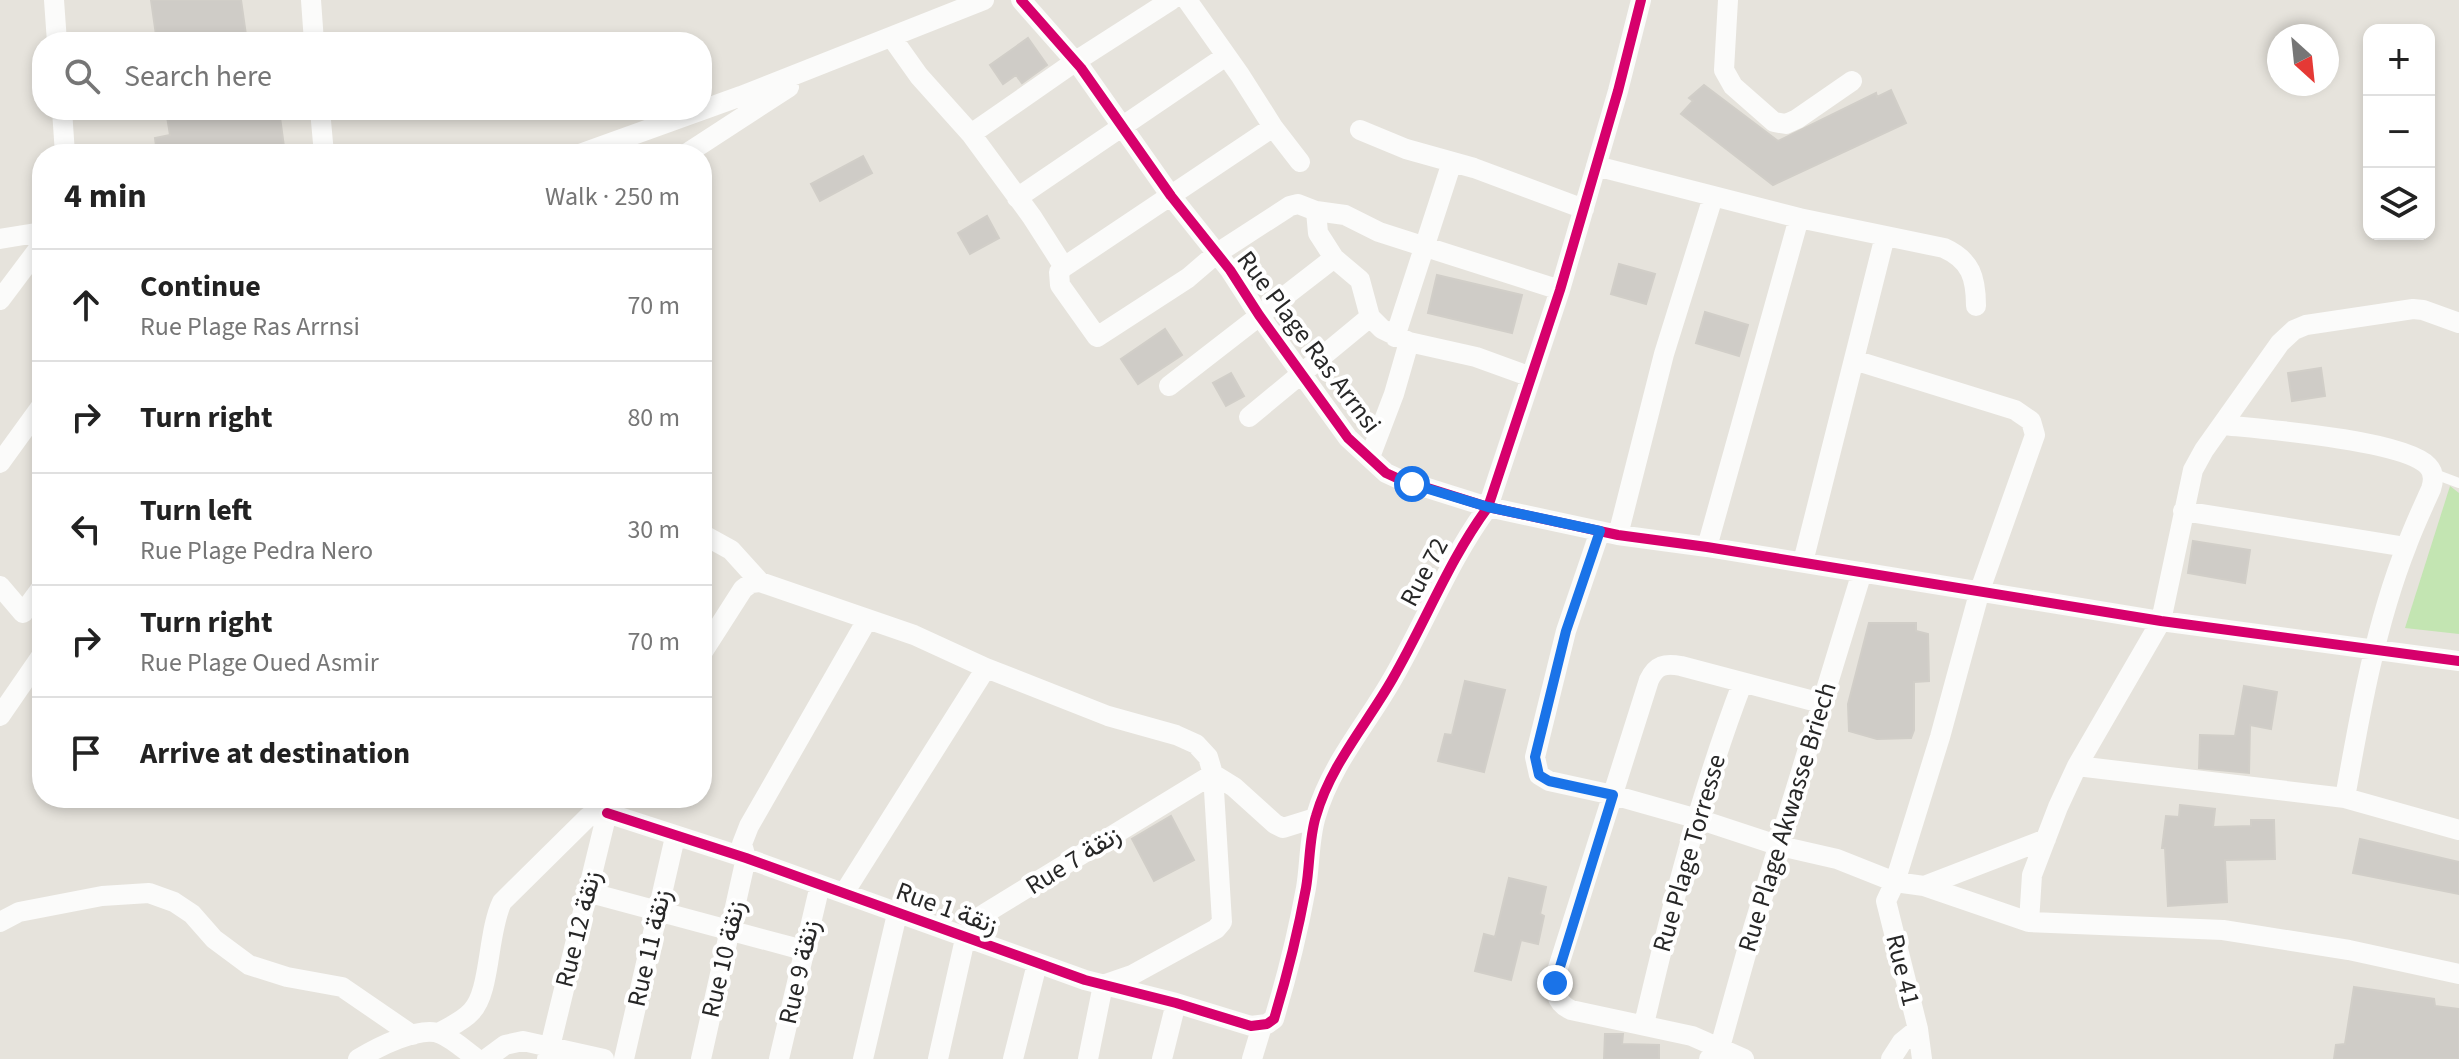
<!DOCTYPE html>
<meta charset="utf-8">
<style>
:root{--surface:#fff;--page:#f2f2f2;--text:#222;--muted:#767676;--line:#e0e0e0}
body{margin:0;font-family:"Source Sans 3",Vazirmatn,sans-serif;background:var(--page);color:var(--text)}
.controls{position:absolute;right:24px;top:24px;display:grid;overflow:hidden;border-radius:16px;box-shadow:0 4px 12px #0003}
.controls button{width:72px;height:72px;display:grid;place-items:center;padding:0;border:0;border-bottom:2px solid var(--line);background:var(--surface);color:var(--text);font:40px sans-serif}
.compass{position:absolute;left:2267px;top:24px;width:72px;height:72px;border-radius:50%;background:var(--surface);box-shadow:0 4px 12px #0003;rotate:153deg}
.stop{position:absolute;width:24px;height:24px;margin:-18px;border:6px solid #1a73e8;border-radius:50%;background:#fff}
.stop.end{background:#1a73e8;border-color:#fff;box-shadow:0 2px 8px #0008}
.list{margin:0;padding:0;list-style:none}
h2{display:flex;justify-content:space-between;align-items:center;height:104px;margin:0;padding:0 32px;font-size:34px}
h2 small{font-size:26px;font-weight:400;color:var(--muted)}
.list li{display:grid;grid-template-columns:52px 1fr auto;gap:24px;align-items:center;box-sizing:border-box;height:112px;padding:0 32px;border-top:2px solid var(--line)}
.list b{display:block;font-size:30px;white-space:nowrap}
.list p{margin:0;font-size:26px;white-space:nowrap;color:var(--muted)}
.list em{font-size:26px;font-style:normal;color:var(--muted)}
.icon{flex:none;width:44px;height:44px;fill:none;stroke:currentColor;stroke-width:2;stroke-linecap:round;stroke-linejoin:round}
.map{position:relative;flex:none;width:2459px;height:1059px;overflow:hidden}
.search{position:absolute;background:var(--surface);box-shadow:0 4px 12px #0003;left:32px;top:32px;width:680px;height:88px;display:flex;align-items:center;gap:20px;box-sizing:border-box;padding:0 28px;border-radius:32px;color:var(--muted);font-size:30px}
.panel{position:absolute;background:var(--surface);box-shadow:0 4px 12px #0003;left:32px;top:144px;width:680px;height:664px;border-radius:32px}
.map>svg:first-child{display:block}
.green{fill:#c3e5b2}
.building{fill:#cfccc7;stroke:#d1cec8;stroke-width:2}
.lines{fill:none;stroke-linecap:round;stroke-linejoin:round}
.lane{stroke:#fbfbfa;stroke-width:10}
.street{stroke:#fbfbfa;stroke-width:20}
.cycleway-casing{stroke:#fff;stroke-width:15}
.cycleway{stroke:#d6006c;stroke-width:10}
.route{stroke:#1a73e8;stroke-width:10}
.labels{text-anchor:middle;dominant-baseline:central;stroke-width:8;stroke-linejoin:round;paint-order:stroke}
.street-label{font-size:26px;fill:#272727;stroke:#fff}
</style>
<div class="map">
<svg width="2459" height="1059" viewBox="0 0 2459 1059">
<rect width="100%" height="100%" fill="#e6e3dc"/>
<path class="green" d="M 2450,486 L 2459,493 L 2459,634 L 2405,628 Z"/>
<path class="building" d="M 151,0 L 241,0 L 247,42 L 157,42 Z
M 1028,38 L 1047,65 L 1022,83 L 1016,75 L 1003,84 L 990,65 Z
M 1704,85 L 1778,141 L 1876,93 L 1877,97 L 1891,90 L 1906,123 L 1773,185 L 1681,114 L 1693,101 L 1689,98 Z
M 166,110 L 279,110 L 285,154 L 157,154 L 155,138 L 170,135 Z
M 863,156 L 872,173 L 820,201 L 811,184 Z
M 987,216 L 999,238 L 970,254 L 958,233 Z
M 1619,264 L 1655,274 L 1646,304 L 1611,294 Z
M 1437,275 L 1522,295 L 1512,333 L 1428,313 Z
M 1705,312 L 1748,325 L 1739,356 L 1696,343 Z
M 1165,329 L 1182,355 L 1138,384 L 1121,359 Z
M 2321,368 L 2325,396 L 2292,401 L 2288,373 Z
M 1231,373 L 1244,396 L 1226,406 L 1213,383 Z
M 2193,541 L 2250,550 L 2245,583 L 2188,573 Z
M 1869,623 L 1916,623 L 1916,631 L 1928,634 L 1929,681 L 1914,682 L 1914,730 L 1911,738 L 1877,739 L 1849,731 L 1848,704 Z
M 1465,681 L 1505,690 L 1484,772 L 1438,761 L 1445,734 L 1452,735 Z
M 2244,686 L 2277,692 L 2271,729 L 2250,725 L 2249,773 L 2199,768 L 2200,735 L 2235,736 Z
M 2180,805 L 2215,809 L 2213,827 L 2251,826 L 2251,820 L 2274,820 L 2275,859 L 2225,860 L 2227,902 L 2168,906 L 2165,848 L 2162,848 L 2166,816 L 2179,817 Z
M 1171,816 L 1194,860 L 1154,881 L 1132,839 Z
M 2360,839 L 2459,862 L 2459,894 L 2353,873 Z
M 1509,878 L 1546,887 L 1540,914 L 1544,916 L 1538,944 L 1521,940 L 1511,980 L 1475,971 L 1484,934 L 1495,937 Z
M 2354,987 L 2434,999 L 2435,1006 L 2459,1009 L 2459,1059 L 2334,1059 L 2336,1045 L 2345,1044 Z
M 1605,1034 L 1623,1034 L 1622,1044 L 1659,1045 L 1659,1059 L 1604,1059 Z"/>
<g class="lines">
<path class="lane" d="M 2432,473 L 2459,483"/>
<path class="street" d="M 54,0 L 57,42
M 311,0 L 314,42
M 1021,0 L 1081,68 L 1171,196 L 1230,270 L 1259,315 L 1348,438 L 1386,473 L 1399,479 L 1488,507 L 1618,535 L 1707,547 L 2161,621 L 2459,661
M 1187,0 L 1240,75 L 1273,127 L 1300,162
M 1728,0 L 1724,70 L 1733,86 L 1774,122 L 1786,124 L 1797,119 L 1852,81
M 892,38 L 919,76 L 971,134 L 1032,217 L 1064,267 L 1059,272 L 1060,285 L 1097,337 L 1188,278 L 1216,254 L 1290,206 L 1298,204 L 1316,211 L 1318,233 L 1334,258 L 1360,280 L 1370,317 L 1382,329 L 1409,342 L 1476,357 L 1531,377
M 62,110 L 65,154
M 320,110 L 324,154
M 1360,130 L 1406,149 L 1474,168 L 1584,209
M 971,134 L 1076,61 L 1171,0
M 580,154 L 741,96 L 984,0
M 686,154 L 789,87
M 1596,166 L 1799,218 L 1944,248 C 1971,260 1976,278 1976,306
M 1017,198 L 1226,56
M 1316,211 L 1345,215 L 1379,232 L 1560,290
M 0,239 L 42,232
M 1064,267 L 1273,127
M 0,300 L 42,244
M 1395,337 L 1452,162
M 1854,360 L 2015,410 L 2031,421 L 2035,435 L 1980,590 L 1940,737 L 1895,882 L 1886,901 L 1918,1029 L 1922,1059
M 1169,386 L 1334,258
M 1249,417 L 1370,317
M 2223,425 C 2262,429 2404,440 2428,466 C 2434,472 2434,480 2431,489 C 2423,507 2414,526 2407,545 C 2375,626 2360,713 2345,798
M 1370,457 L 1394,394 L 1409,342
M 0,463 L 42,405
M 2183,511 L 2406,547
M 1600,531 L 1566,631 L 1535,757 L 1539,775 L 1549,781 L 1613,795 L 1698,819 L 1780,846 L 1837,859 L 1895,882 L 1924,886 L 2029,922 L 2223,930 L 2349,950 L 2459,974
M 702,534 L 731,550 L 760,582 L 914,635 L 986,668 L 844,893
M 1618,535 L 1664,354 L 1713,197
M 1707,547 L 1799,218
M 1803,562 L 1885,236
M 0,586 L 23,613 L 42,587
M 702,653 L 743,589 L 751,583 L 760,582
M 986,668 L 1108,716 L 1176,735 L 1196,744 L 1208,757 L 1213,774 L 1222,922 L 1216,929 L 1132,975 L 1103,985
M 0,716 L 42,655
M 2077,766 L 2345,798 L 2459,830
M 607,813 L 746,858 L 1085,980 L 1176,1003 L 1251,1026 L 1267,1024 L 1274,1019 C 1287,976 1298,932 1306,888 C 1310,865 1309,838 1316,816 C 1331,764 1367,724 1393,678 C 1426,621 1449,560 1488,507 L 1560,290 L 1618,91 L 1641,0
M 1924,886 L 2046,839
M 587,892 L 803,950
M 0,922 L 19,912 L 102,896 L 149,893 L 174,902 L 192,914 L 214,939 L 249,965 L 287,977 L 342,987 L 412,1035
M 2029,922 L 2032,875 L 2058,807 L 2077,766 L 2161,621 L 2193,470 L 2204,450 L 2280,343 L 2294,330 L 2306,325 L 2413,309 L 2423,310 L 2459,323
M 1644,1024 C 1671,909 1700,794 1742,684
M 439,1033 C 449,1027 463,1021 471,1012 C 491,993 487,933 502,902 L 588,817 L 607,813
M 358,1059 C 376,1048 420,1025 441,1034 C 453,1039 466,1051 477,1059
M 486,1059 L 505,1045 L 523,1041 L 604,1059
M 547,1059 L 607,813 L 616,798
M 624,1059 L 675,837
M 701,1059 L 746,858 L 742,844 L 749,826 L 867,620
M 779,1059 L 820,885
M 863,1059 L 897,914
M 938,1059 L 965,939 L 976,919 L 1213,774 L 1234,787 L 1275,824 L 1283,828 L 1315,818
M 1013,1059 L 1037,964
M 1088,1059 L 1103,985
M 1162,1059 L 1176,1003
M 1252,1059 L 1262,1026
M 1709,1059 L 1720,1047 L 1753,929 L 1862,572
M 1744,1059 L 1692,1036 L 1571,1010 C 1554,1002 1554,988 1557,971 L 1649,680 C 1656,665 1665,663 1681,666 L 1821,703
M 1891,1059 L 1902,1042 L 1918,1029"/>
<g class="cycleway-casing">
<path id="cycleway" d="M 1021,0 L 1081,68 L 1171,196 L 1230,270 L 1259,315 L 1348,438 L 1386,473 L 1399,479 L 1488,507 L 1618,535 L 1707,547 L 2161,621 L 2459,661
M 607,813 L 746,858 L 1085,980 L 1176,1003 L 1251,1026 L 1267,1024 L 1274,1019 C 1287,976 1298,932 1306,888 C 1310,865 1309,838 1316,816 C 1331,764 1367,724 1393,678 C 1426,621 1449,560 1488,507 L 1560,290 L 1618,91 L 1641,0"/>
</g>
<use href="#cycleway" class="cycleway"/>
</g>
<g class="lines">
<path class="route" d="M 1412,484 L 1488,507 L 1600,531 L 1566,631 L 1535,757 L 1539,775 L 1549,781 L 1613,795 L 1555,983"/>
</g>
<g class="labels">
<g class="street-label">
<text transform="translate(1309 342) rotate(53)">Rue Plage Ras Arrnsi</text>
<text transform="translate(1424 572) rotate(-62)">Rue 72</text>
<text transform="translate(1787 817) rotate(-73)">Rue Plage Akwasse Briech</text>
<text transform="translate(1689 853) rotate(-74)">Rue Plage Torresse</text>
<text transform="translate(1073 860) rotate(-32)">Rue 7 زنقة</text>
<text transform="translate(947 908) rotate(20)">Rue 1 زنقة</text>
<text transform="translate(578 929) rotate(-76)">Rue 12 زنقة</text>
<text transform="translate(649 948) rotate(-77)">Rue 11 زنقة</text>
<text transform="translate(723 959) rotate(-77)">Rue 10 زنقة</text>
<text transform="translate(1903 970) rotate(76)">Rue 41</text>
<text transform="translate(799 972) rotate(-77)">Rue 9 زنقة</text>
</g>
</g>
</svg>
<div class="controls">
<button>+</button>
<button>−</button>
<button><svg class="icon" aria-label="layers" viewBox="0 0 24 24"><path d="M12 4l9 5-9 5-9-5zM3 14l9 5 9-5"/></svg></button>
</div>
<svg class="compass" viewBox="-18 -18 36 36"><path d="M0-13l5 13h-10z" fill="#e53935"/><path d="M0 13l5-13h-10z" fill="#767676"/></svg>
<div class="stop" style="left:1412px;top:484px"></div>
<div class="stop end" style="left:1555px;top:983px"></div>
<div class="search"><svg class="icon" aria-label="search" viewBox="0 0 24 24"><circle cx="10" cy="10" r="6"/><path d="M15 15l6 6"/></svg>Search here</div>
<section class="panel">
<h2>4 min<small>Walk · 250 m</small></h2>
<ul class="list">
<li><svg class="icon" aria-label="ahead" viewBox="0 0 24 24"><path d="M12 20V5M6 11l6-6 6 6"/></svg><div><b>Continue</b><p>Rue Plage Ras Arrnsi</p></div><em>70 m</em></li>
<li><svg class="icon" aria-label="right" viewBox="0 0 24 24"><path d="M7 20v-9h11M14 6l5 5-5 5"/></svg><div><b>Turn right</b></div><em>80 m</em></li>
<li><svg class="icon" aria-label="left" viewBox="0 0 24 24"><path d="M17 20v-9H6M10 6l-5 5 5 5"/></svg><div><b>Turn left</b><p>Rue Plage Pedra Nero</p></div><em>30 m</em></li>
<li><svg class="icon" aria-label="right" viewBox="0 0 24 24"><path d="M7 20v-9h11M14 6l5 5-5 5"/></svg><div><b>Turn right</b><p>Rue Plage Oued Asmir</p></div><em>70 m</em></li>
<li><svg class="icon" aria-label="arrive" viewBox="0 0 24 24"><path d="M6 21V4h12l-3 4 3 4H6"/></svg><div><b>Arrive at destination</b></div></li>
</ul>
</section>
</div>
